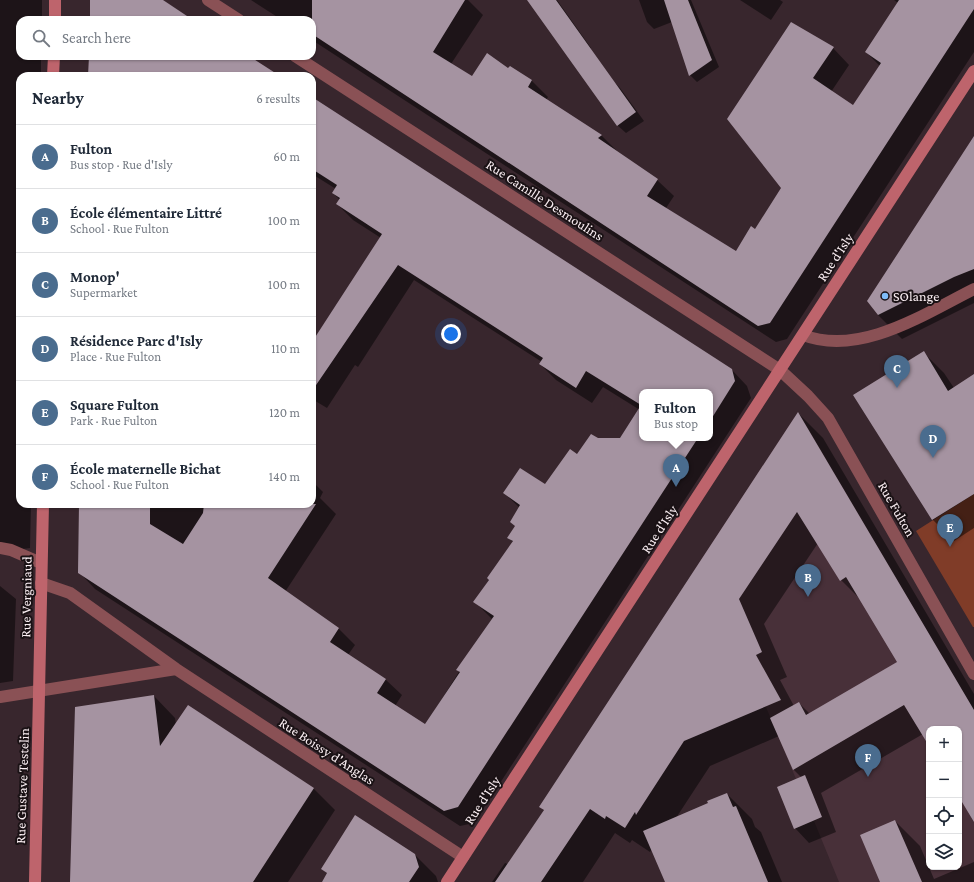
<!DOCTYPE html>
<meta charset="utf-8">
<style>
:root{--surface:#fff;--page:#f2f2f3;--text:#1f2937;--muted:#747a83;--line:#e0e1e3;--accent:#4a6c8e}
body{margin:0;font-family:"Crimson Pro",serif;background:var(--page);color:var(--text)}
.controls{position:absolute;right:12px;bottom:12px;display:grid;overflow:hidden;border-radius:8px;box-shadow:0 1px 3px #0004}
.controls button{width:36px;height:36px;display:grid;place-items:center;padding:0;border:0;border-bottom:1px solid var(--line);background:var(--surface);color:var(--text);font:20px sans-serif}
.you{position:absolute;left:451px;top:334px;width:14px;height:14px;margin:-10px;border:3px solid #fff;border-radius:50%;background:#1a73e8;box-shadow:0 0 0 6px #1a73e833}
.badge{display:grid;place-items:center;width:26px;height:26px;border-radius:50%;background:var(--accent);color:#fff;font-size:13px;font-weight:700}
.pin{position:absolute;translate:-50% -33px;filter:drop-shadow(0 1px 2px #0008)}
.pin::after{content:'';position:absolute;top:21px;width:14px;height:12px;background:inherit;clip-path:polygon(0 0,100% 0,50% 100%)}
.popup{position:absolute;left:639px;top:389px;width:74px;height:52px;box-sizing:border-box;display:grid;place-content:center;border-radius:8px;background:var(--surface);filter:drop-shadow(0 1px 3px #0005);font-size:13px;white-space:nowrap;color:var(--muted)}
.popup b{font-size:15px;color:var(--text)}
.popup::after{content:'';position:absolute;left:50%;top:100%;margin-left:-8px;border:8px solid transparent;border-top-color:var(--surface)}
.list{margin:0;padding:0;list-style:none}
h2{display:flex;justify-content:space-between;align-items:center;height:52px;margin:0;padding:0 16px;font-size:17px}
h2 small{font-size:13px;font-weight:400;color:var(--muted)}
.list li{display:grid;grid-template-columns:26px 1fr auto;gap:12px;align-items:center;box-sizing:border-box;height:64px;padding:0 16px;border-top:1px solid var(--line)}
.list b{display:block;font-size:15px;white-space:nowrap}
.list p{margin:0;font-size:13px;white-space:nowrap;color:var(--muted)}
.list em{font-size:13px;font-style:normal;color:var(--muted)}
.icon{flex:none;width:22px;height:22px;fill:none;stroke:currentColor;stroke-width:2;stroke-linecap:round;stroke-linejoin:round}
.map{position:relative;flex:none;width:974px;height:882px;overflow:hidden}
.search{position:absolute;background:var(--surface);box-shadow:0 1px 3px #0004;left:16px;top:16px;width:300px;height:44px;display:flex;align-items:center;gap:10px;box-sizing:border-box;padding:0 14px;border-radius:12px;color:var(--muted);font-size:15px}
.panel{position:absolute;background:var(--surface);box-shadow:0 1px 3px #0004;left:16px;top:72px;width:300px;height:436px;border-radius:12px}
.map>svg:first-child{display:block}
.built{fill:#483039;fill-rule:evenodd}
.green{fill:#803c28}
.shadow{fill:#0007;fill-rule:evenodd}
.building{fill:#a593a1}
.lines{fill:none;stroke-linecap:round;stroke-linejoin:round}
.street{stroke:#8a5155;stroke-width:12}
.secondary{stroke:#be646c;stroke-width:12}
.poi-dot{fill:#7fbdf9;stroke:#1a1215;stroke-width:1.5}
.labels{text-anchor:middle;dominant-baseline:central;stroke-width:4;stroke-linejoin:round;paint-order:stroke}
.street-label{font-size:14px;fill:#faeef2;stroke:#1a1215}
.poi-label{font-size:14px;fill:#faeef2;stroke:#1a1215;text-anchor:start}
</style>
<div class="map">
<svg width="974" height="882" viewBox="0 0 974 882">
<rect width="100%" height="100%" fill="#38262d"/>
<path class="built" d="M 794,418 L 802,418 L 974,710 L 974,882 L 839,882 L 814,821 L 822,817 L 805,776 L 796,779 L 728,616 L 689,578 ZM 929,729 L 959,729 L 959,867 L 929,867 Z"/>
<path class="green" d="M 974,494 L 974,627 L 973,627 L 916,531 Z"/>
<path class="shadow" d="M 0,0 L 42,0 L 42,20 L 20,20 L 20,56 L 41,56 L 41,76 L 20,76 L 20,504 L 31,504 L 30,548 L 0,552 Z
M 251,0 L 468,0 L 483,15 L 451,64 L 472,78 L 509,69 L 510,67 L 532,81 L 548,97 L 546,100 L 602,136 L 618,152 L 657,180 L 674,196 L 666,208 L 736,252 L 755,230 L 782,188 L 728,119 L 833,48 L 849,65 L 831,92 L 853,106 L 880,66 L 866,52 L 898,3 L 894,0 L 974,0 L 974,52 L 787,339 L 776,342 L 312,40 L 312,20 L 282,20 Z
M 530,0 L 557,0 L 591,48 L 577,59 Z
M 639,0 L 691,0 L 719,67 L 697,82 L 690,75 L 672,22 L 654,29 L 647,22 Z
M 740,0 L 780,0 L 783,2 L 771,20 Z
M 612,80 L 620,88 L 644,121 L 626,133 L 617,125 Z
M 312,98 L 731,369 L 747,386 L 751,398 L 474,823 L 460,826 L 95,589 L 79,572 L 80,504 L 312,504 L 312,481 L 323,492 L 320,498 L 336,514 L 285,592 L 339,629 L 355,645 L 348,655 L 386,680 L 402,695 L 395,706 L 425,726 L 492,619 L 475,602 L 513,542 L 508,537 L 516,526 L 520,508 L 504,493 L 545,485 L 577,455 L 614,450 L 640,410 L 603,387 L 592,403 L 556,380 L 540,364 L 542,362 L 414,280 L 358,367 L 355,365 L 327,408 L 312,399 L 312,343 L 381,238 L 353,220 L 337,204 L 340,200 L 333,193 L 336,189 L 312,174 ZM 642,392 L 710,392 L 710,438 L 642,438 Z
M 974,139 L 974,303 L 902,339 L 878,315 Z
M 923,352 L 944,373 L 954,388 L 974,376 L 974,528 L 954,541 L 933,520 Z
M 798,413 L 823,438 L 974,694 L 974,813 L 959,795 L 959,729 L 929,729 L 929,744 L 923,734 L 821,793 L 836,832 L 809,843 L 795,828 L 802,778 L 794,770 L 779,736 L 710,766 L 676,818 L 709,804 L 727,794 L 752,819 L 755,827 L 761,832 L 782,882 L 672,882 L 652,849 L 650,852 L 632,840 L 630,843 L 615,833 L 583,882 L 492,882 L 505,863 L 508,864 L 544,811 L 541,807 ZM 818,543 L 841,580 L 862,601 L 898,662 L 810,714 L 799,703 L 794,706 L 780,680 L 787,677 L 764,624 Z
M 0,586 L 16,599 L 13,681 L 0,683 Z
M 154,696 L 175,718 L 176,725 L 188,707 L 314,789 L 335,810 L 288,882 L 71,882 Z
M 895,821 L 920,846 L 934,879 L 974,862 L 974,882 L 881,882 Z
M 414,854 L 436,876 L 438,882 L 323,882 L 328,874 L 322,869 Z"/>
<path class="building" d="M 90,0 L 163,0 L 193,20 L 90,20 Z
M 312,0 L 465,0 L 433,52 L 472,76 L 487,53 L 508,68 L 510,66 L 532,80 L 528,87 L 602,135 L 598,138 L 658,179 L 647,196 L 736,251 L 751,226 L 755,229 L 781,188 L 727,119 L 791,22 L 834,47 L 813,78 L 853,105 L 881,63 L 865,52 L 899,0 L 974,0 L 974,9 L 770,323 L 758,326 L 312,34 Z
M 527,0 L 556,0 L 636,112 L 617,126 Z
M 664,0 L 688,0 L 712,60 L 689,76 Z
M 89,56 L 249,56 L 280,76 L 88,76 Z
M 312,97 L 732,369 L 735,381 L 710,421 L 710,392 L 642,392 L 642,438 L 698,438 L 458,807 L 444,811 L 78,573 L 79,504 L 150,504 L 150,524 L 183,544 L 203,513 L 204,504 L 316,504 L 268,578 L 339,628 L 330,642 L 386,679 L 377,693 L 425,724 L 460,672 L 456,670 L 494,616 L 473,602 L 489,580 L 487,578 L 513,541 L 507,538 L 515,526 L 510,522 L 520,505 L 503,493 L 520,468 L 545,484 L 570,449 L 577,454 L 591,434 L 598,438 L 620,438 L 641,405 L 586,371 L 576,388 L 539,364 L 543,358 L 398,265 L 312,391 L 312,342 L 382,234 L 336,204 L 340,198 L 332,193 L 337,185 L 312,169 Z
M 974,136 L 974,269 L 954,277 L 878,315 L 867,301 Z
M 924,351 L 948,391 L 974,374 L 974,494 L 932,520 L 853,395 Z
M 798,412 L 974,710 L 974,822 L 959,797 L 959,729 L 929,729 L 929,746 L 904,705 L 793,770 L 770,718 L 799,702 L 806,715 L 897,662 L 846,577 L 840,581 L 797,512 L 739,599 L 762,652 L 756,655 L 781,700 L 684,741 L 636,815 L 635,812 L 625,828 L 606,816 L 605,819 L 590,809 L 541,882 L 495,882 L 544,810 L 539,807 Z
M 154,695 L 160,746 L 188,705 L 314,788 L 253,882 L 70,882 L 75,707 Z
M 805,775 L 822,817 L 794,829 L 777,787 Z
M 727,793 L 733,807 L 736,806 L 768,882 L 665,882 L 643,831 L 708,803 L 707,801 Z
M 355,815 L 415,854 L 419,867 L 409,882 L 322,882 L 327,873 L 321,869 Z
M 895,820 L 922,882 L 880,882 L 860,835 Z"/>
<g class="lines">
<path class="street" d="M 208,0 L 239,20
M 295,56 L 780,370 L 808,396 L 828,418 L 974,674
M 803,335 C 860,357 924,314 974,289
M 0,548 L 11,550 L 41,563
M 41,583 L 70,593 L 176,669 L 463,857
M 0,697 L 176,669"/>
<path class="secondary" d="M 55,20 L 55,0
M 53,76 L 54,56
M 35,882 L 43,504
M 447,882 L 974,71"/>
</g>
<circle class="poi-dot" cx="885" cy="296" r="4"/>
<g class="labels">
<g class="street-label">
<text transform="translate(545 200) rotate(33)">Rue Camille Desmoulins</text>
<text transform="translate(835 257) rotate(-57)">Rue d'Isly</text>
<text transform="translate(897 509) rotate(60)">Rue Fulton</text>
<text transform="translate(659 529) rotate(-57)">Rue d'Isly</text>
<text transform="translate(26 597) rotate(-89)">Rue Vergniaud</text>
<text transform="translate(327 751) rotate(33)">Rue Boissy d'Anglas</text>
<text transform="translate(22 786) rotate(-88)">Rue Gustave Testelin</text>
<text transform="translate(482 800) rotate(-57)">Rue d'Isly</text>
</g>
<g class="poi-label">
<text x="893" y="296">SOlange</text>
</g>
</g>
</svg>
<div class="controls">
<button>+</button>
<button>−</button>
<button><svg class="icon" aria-label="locate" viewBox="0 0 24 24"><circle cx="12" cy="12" r="6"/><path d="M12 2v4M12 18v4M2 12h4M18 12h4"/></svg></button>
<button><svg class="icon" aria-label="layers" viewBox="0 0 24 24"><path d="M12 4l9 5-9 5-9-5zM3 14l9 5 9-5"/></svg></button>
</div>
<div class="you"></div>
<div class="pin badge" style="left:676px;top:487px">A</div>
<div class="popup"><b>Fulton</b>Bus stop</div>
<div class="pin badge" style="left:808px;top:597px">B</div>
<div class="pin badge" style="left:897px;top:388px">C</div>
<div class="pin badge" style="left:933px;top:458px">D</div>
<div class="pin badge" style="left:950px;top:547px">E</div>
<div class="pin badge" style="left:868px;top:777px">F</div>
<div class="search"><svg class="icon" aria-label="search" viewBox="0 0 24 24"><circle cx="10" cy="10" r="6"/><path d="M15 15l6 6"/></svg>Search here</div>
<section class="panel">
<h2>Nearby<small>6 results</small></h2>
<ul class="list">
<li><span class="badge">A</span><div><b>Fulton</b><p>Bus stop · Rue d'Isly</p></div><em>60 m</em></li>
<li><span class="badge">B</span><div><b>École élémentaire Littré</b><p>School · Rue Fulton</p></div><em>100 m</em></li>
<li><span class="badge">C</span><div><b>Monop'</b><p>Supermarket</p></div><em>100 m</em></li>
<li><span class="badge">D</span><div><b>Résidence Parc d'Isly</b><p>Place · Rue Fulton</p></div><em>110 m</em></li>
<li><span class="badge">E</span><div><b>Square Fulton</b><p>Park · Rue Fulton</p></div><em>120 m</em></li>
<li><span class="badge">F</span><div><b>École maternelle Bichat</b><p>School · Rue Fulton</p></div><em>140 m</em></li>
</ul>
</section>
</div>
